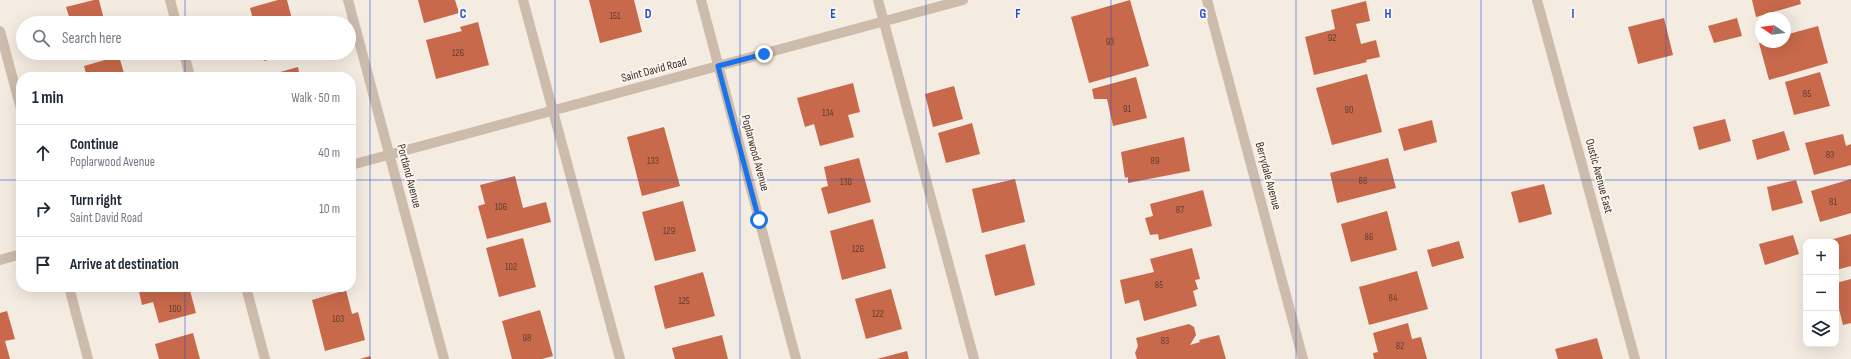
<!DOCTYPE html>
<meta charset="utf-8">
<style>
:root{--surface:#fff;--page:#f2f2f3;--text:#1f2937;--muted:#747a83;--line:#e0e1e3}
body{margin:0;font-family:"Sofia Sans Condensed",sans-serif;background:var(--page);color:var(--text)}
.controls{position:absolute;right:12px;bottom:12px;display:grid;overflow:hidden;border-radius:8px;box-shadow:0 4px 16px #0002}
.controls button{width:36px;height:36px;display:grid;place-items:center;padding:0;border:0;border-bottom:1px solid var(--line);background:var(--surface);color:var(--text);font:20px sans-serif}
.compass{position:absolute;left:1755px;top:12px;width:36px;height:36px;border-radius:50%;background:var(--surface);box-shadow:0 4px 16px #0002;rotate:283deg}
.stop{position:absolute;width:12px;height:12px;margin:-9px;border:3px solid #1a73e8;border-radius:50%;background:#fff}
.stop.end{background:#1a73e8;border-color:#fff;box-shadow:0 1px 4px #0008}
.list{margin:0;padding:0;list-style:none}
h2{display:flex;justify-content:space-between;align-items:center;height:52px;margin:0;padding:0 16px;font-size:17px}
h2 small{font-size:13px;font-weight:400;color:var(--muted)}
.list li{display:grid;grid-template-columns:26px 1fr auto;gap:12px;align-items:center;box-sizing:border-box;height:56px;padding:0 16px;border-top:1px solid var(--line)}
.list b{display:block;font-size:15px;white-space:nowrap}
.list p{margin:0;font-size:13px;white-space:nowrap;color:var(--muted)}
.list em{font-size:13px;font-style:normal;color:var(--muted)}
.icon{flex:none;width:22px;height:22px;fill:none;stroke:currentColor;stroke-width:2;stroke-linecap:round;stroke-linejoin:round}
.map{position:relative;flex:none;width:1851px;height:359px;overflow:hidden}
.search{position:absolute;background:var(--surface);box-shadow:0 4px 16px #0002;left:16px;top:16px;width:340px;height:44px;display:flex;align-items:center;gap:10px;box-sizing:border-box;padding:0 14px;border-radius:22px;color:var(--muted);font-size:15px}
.panel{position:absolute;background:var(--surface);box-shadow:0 4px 16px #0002;left:16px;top:72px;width:340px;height:220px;border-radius:16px}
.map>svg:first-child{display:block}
.building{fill:#c8694b}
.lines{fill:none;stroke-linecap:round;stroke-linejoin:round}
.service{stroke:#cdbbac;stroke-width:10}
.minor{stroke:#cdbbac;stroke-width:10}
.route{stroke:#1a73e8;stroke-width:5}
.grid{fill:none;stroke:#1d4ed8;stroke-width:1;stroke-opacity:0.55}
.labels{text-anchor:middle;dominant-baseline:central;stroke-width:4;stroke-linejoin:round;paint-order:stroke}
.number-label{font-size:10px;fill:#5e3e33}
.street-label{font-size:12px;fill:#3b302b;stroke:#fbf5ee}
.grid-label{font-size:13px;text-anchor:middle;font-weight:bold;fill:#1d4ed8;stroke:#fbf5ee;stroke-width:4;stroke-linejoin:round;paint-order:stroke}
</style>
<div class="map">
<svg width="1851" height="359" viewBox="0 0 1851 359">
<rect width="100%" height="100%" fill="#f4ebe1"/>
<path class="building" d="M 94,0 L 99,0 L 105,23 L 71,23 L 66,7 Z
M 278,0 L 287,0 L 293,23 L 254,23 L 250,8 Z
M 418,0 L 455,0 L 459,13 L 424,23 Z
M 589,0 L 634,0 L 642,32 L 600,43 Z
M 1130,0 L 1149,66 L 1089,83 L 1071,17 Z
M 1752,0 L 1800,0 L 1801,4 L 1756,17 Z
M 1366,1 L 1370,21 L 1356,24 L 1361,44 L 1376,40 L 1380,57 L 1366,60 L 1367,62 L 1314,75 L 1305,37 L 1335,29 L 1331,10 Z
M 1664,18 L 1673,55 L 1638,64 L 1628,27 Z
M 1737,18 L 1742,36 L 1714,43 L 1708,26 Z
M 478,22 L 489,65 L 436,79 L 426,40 L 462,31 L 460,27 Z
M 1818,26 L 1828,63 L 1769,80 L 1759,43 L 1785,42 L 1785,35 Z
M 79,53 L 94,53 L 80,57 Z
M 262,53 L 292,53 L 264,61 Z
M 119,56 L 125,77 L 87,77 L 84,66 Z
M 298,67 L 300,77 L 262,77 Z
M 1820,72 L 1830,106 L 1794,115 L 1785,82 Z
M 1367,74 L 1382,132 L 1332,145 L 1316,88 Z
M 1136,77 L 1147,118 L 1113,126 L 1107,99 L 1094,99 L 1092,89 Z
M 853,83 L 860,112 L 848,115 L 854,137 L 820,146 L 814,124 L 805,127 L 797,98 Z
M 954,86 L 963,119 L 933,127 L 925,94 Z
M 1725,119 L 1731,141 L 1699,150 L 1693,127 Z
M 1432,120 L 1437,142 L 1404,151 L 1398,129 Z
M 972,123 L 980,154 L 946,163 L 938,133 Z
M 664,127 L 680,186 L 642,196 L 627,137 Z
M 1784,131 L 1790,150 L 1757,160 L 1752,140 Z
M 1843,134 L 1846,146 L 1851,144 L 1851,165 L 1814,175 L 1805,143 Z
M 1184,137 L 1190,171 L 1128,183 L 1128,177 L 1125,178 L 1121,152 Z
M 859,158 L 871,202 L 828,214 L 821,188 L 828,186 L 824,167 Z
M 1388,158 L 1396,188 L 1337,203 L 1330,173 Z
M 515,176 L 523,208 L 546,202 L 551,222 L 487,239 L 478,206 L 485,204 L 480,185 Z
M 1015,179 L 1025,222 L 982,233 L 972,189 Z
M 1851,179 L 1851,213 L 1820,222 L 1811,191 Z
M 1796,180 L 1803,203 L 1772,211 L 1767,187 Z
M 1544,184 L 1552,214 L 1519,223 L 1511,192 Z
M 1203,190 L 1212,226 L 1159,240 L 1158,234 L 1150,235 L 1145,218 L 1153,216 L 1150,204 Z
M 683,201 L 696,251 L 655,261 L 642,212 Z
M 1387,211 L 1397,250 L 1351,262 L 1341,224 Z
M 873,219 L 886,268 L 842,280 L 830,231 Z
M 1851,234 L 1851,266 L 1836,270 L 1836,242 L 1831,242 L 1830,240 Z
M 1793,235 L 1799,254 L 1765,265 L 1759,244 Z
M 523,238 L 536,287 L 499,297 L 486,248 Z
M 1459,241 L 1464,258 L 1432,267 L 1427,250 Z
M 1025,244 L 1035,285 L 995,296 L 985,255 Z
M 1192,248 L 1200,279 L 1195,280 L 1198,289 L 1193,291 L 1197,306 L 1144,321 L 1139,300 L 1125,304 L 1120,280 L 1154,272 L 1150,259 Z
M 1417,271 L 1428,309 L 1369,325 L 1359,287 Z
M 703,272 L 715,316 L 665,329 L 654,286 Z
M 1851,279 L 1851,323 L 1843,325 L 1836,297 L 1836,283 Z
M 138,287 L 189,287 L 196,313 L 159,323 L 153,302 L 142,305 Z
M 891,289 L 902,329 L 866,339 L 855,299 Z
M 346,290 L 352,314 L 358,312 L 365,340 L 325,351 L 312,300 Z
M 540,310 L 553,356 L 542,359 L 512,359 L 502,321 Z
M 7,311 L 15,339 L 5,341 L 10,359 L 0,359 L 0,313 Z
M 1408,323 L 1412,339 L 1421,337 L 1427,359 L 1374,359 L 1373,353 L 1378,352 L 1373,333 Z
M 1189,324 L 1194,327 L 1196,335 L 1190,345 L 1200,342 L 1199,340 L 1219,335 L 1226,359 L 1137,359 L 1135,353 L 1138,346 L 1136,338 Z
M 193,333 L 200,359 L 159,359 L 155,344 Z
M 722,335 L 728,359 L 675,359 L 672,348 Z
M 1597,338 L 1603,359 L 1558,359 L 1555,349 Z
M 907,351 L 909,359 L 877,359 Z
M 370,356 L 371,359 L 360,359 Z"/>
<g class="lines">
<path class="service" d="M 170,0 L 176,23
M 523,0 L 620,359
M 878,0 L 974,359
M 184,53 L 190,77
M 246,287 L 265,359"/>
<path class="minor" d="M 348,0 L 444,359
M 701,0 L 796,359
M 1207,0 L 1303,359
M 1537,0 L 1635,359
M 0,31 L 21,109
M 351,165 L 963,0
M 0,260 L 21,254
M 69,287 L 88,359"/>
</g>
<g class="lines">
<path class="route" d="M 759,220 L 718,66 L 764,54"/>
</g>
<path class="grid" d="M 185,0 L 185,23M 370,0 L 370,359M 555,0 L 555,359M 740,0 L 740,359M 926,0 L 926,359M 1111,0 L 1111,359M 1296,0 L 1296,359M 1481,0 L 1481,359M 1666,0 L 1666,359M 185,53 L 185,77M 0,180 L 21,180M 351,180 L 1851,180M 185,287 L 185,359"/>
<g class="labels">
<g class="number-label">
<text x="615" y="16">151</text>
<text x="1332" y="38">92</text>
<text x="1110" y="42">93</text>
<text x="458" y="53">126</text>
<text x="1807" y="94">85</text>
<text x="1127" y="109">91</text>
<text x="1349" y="110">90</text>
<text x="828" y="113">134</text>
<text x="1830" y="155">83</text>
<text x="653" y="161">133</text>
<text x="1155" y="161">89</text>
<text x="1363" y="181">88</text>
<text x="846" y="182">130</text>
<text x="1833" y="202">81</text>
<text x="501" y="207">106</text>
<text x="1180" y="210">87</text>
<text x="669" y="231">129</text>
<text x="1369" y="237">86</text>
<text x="858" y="249">126</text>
<text x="511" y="267">102</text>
<text x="1159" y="285">85</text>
<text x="1393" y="298">84</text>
<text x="684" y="301">125</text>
<text x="175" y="309">100</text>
<text x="878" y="314">122</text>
<text x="338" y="319">103</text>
<text x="527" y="338">98</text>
<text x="1165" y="341">83</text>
<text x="1400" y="346">82</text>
</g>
<g class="street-label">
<text transform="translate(654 70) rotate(-15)">Saint David Road</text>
<text transform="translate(755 153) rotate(75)">Poplarwood Avenue</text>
<text transform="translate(409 176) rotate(75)">Portland Avenue</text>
<text transform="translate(1268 176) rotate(75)">Berrydale Avenue</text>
<text transform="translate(1599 176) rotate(75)">Oustic Avenue East</text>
</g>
</g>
<g class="grid-label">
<text x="463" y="18">C</text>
<text x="648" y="18">D</text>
<text x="833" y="18">E</text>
<text x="1018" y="18">F</text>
<text x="1203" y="18">G</text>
<text x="1388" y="18">H</text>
<text x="1573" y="18">I</text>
</g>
</svg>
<div class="controls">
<button>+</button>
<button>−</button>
<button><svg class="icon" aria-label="layers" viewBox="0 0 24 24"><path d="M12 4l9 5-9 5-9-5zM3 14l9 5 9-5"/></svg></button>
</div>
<svg class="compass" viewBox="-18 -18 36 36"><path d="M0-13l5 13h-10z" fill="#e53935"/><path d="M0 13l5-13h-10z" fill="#747a83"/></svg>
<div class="stop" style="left:759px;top:220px"></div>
<div class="stop end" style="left:764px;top:54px"></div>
<div class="search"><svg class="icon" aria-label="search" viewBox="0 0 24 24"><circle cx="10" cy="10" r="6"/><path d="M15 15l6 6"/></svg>Search here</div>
<section class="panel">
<h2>1 min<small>Walk · 50 m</small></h2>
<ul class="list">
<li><svg class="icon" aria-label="ahead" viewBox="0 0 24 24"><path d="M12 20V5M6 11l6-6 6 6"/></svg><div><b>Continue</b><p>Poplarwood Avenue</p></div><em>40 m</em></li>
<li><svg class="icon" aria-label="right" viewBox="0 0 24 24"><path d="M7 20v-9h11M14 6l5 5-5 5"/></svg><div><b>Turn right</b><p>Saint David Road</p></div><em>10 m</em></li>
<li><svg class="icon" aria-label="arrive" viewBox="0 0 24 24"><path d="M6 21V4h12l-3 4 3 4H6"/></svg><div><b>Arrive at destination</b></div></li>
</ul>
</section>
</div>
